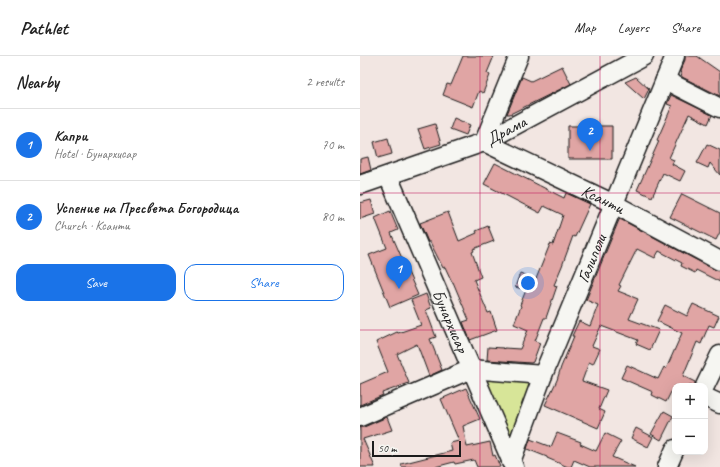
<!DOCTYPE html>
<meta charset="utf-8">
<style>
:root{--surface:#fff;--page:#f6f6f6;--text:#222;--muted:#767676;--line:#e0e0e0;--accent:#1a73e8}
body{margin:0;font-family:Caveat,sans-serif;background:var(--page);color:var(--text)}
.controls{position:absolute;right:12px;bottom:12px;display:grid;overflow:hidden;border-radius:8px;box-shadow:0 4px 16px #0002}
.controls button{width:36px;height:36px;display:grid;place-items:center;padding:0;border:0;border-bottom:1px solid var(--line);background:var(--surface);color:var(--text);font:20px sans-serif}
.scale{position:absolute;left:12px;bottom:10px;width:89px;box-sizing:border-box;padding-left:4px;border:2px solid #1c1c1c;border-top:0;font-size:11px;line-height:14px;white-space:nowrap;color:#1c1c1c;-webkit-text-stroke:3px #f6f6f2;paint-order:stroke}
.you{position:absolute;left:168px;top:227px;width:14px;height:14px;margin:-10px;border:3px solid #fff;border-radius:50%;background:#1a73e8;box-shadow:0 0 0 6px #1a73e833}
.badge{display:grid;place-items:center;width:26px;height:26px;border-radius:50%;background:var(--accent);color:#fff;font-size:13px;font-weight:700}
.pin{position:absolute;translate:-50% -33px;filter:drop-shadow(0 1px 2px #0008)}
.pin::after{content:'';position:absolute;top:21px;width:14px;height:12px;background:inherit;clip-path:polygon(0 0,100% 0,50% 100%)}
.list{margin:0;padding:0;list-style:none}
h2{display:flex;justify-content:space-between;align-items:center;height:52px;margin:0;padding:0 16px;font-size:17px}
h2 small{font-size:13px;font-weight:400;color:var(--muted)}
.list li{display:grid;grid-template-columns:26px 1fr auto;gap:12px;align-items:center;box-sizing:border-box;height:72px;padding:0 16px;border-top:1px solid var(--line)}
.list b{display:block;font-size:15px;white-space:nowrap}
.list p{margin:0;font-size:13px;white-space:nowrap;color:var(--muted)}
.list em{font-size:13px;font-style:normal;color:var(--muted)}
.actions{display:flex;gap:8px;padding:12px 16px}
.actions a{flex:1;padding:9px 0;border:1px solid var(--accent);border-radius:12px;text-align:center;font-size:14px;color:var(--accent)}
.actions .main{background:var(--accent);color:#fff}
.map{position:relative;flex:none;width:360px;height:411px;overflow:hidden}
header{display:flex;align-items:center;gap:24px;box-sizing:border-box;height:56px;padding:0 20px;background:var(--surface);border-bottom:1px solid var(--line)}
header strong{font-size:19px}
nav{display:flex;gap:22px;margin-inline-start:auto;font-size:14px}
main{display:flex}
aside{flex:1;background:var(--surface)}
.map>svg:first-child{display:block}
.green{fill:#d7e598;stroke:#7a805a}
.building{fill:#e0a5a4;stroke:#1c1c1c}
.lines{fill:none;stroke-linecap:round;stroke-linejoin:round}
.minor-casing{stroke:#1c1c1c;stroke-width:21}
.minor{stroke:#f6f6f2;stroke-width:18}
.grid{fill:none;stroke:#c2185b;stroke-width:1;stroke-opacity:0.55}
.labels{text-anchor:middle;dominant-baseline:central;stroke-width:3;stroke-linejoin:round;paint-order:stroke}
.street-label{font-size:17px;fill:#1c1c1c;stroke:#f6f6f2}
</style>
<header>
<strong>Pathlet</strong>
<nav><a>Map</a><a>Layers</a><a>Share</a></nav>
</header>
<main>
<aside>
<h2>Nearby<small>2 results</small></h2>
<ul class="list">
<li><span class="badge">1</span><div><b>Капри</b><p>Hotel · Бунархисар</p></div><em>70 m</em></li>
<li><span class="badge">2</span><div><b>Успение на Пресвета Богородица</b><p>Church · Ксанти</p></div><em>80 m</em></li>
</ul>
<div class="actions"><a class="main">Save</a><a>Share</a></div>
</aside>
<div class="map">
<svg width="360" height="411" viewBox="0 0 360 411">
<rect width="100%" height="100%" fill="#f2e6e2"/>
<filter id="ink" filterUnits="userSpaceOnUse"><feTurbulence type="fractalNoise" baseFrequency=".025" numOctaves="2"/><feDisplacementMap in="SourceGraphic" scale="8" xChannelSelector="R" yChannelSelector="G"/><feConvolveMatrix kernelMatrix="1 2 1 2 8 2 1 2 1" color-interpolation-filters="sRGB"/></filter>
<g filter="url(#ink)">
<path class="green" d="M 111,313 L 183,319 L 151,406 Z"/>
<path class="building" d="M 103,0 L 134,0 L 127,17 L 130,19 L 123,37 L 119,35 L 113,51 L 83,39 L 87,28 L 91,29 Z
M 325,0 L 337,0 L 360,16 L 360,40 L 322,21 L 320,15 L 325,4 Z
M 202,10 L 211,28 L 150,58 L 147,58 L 162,21 L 171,25 Z
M 276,21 L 289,33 L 284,43 L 265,26 Z
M 311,39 L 352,59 L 348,68 L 329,58 L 309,102 L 314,104 L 312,108 L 325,115 L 320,125 L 303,117 L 292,141 L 277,134 L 299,85 L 297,84 L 312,50 L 307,48 Z
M 94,62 L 110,69 L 106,79 L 90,73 Z
M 75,68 L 81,88 L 65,93 L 58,73 Z
M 208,70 L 252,70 L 252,103 L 208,103 Z
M 28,82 L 32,98 L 18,102 L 14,86 Z
M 347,88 L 360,94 L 360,119 L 350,107 L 348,112 L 337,107 Z
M 8,101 L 11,114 L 0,118 L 0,103 Z
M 135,107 L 204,142 L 206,137 L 230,148 L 215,181 L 213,180 L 202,210 L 194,229 L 197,230 L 186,262 L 184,262 L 175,285 L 180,287 L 173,306 L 171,307 L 127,304 L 128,291 L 143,292 L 144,293 L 144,292 L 160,293 L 168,274 L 154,268 L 161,250 L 160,249 L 166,234 L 155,231 L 160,217 L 176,223 L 190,188 L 193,189 L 203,159 L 184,150 L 180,157 L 124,128 Z
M 322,138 L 360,157 L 360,176 L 356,184 L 310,161 Z
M 11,144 L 15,158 L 0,163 L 0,147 Z
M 30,155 L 38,174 L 31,177 L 58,239 L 30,251 L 9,199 L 27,192 L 15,162 Z
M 88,156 L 99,185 L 117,177 L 116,175 L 128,170 L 134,185 L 113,193 L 114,195 L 112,196 L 121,221 L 114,224 L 128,257 L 131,256 L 137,274 L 110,284 L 103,266 L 109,264 L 93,226 L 92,226 L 85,211 L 83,212 L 70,186 L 68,186 L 60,167 Z
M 260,163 L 355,214 L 360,215 L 360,226 L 336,214 L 335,217 L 321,210 L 322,207 L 299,195 L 295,202 L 277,193 L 259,229 L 261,230 L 258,235 L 278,243 L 269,263 L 299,274 L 290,294 L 276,288 L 278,284 L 241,270 L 232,290 L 240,293 L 233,308 L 229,306 L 222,325 L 247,334 L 239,353 L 245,356 L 238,372 L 185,349 L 197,324 L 201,311 L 214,280 L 212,280 L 219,265 L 230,270 L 238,249 L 226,244 L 259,164 Z
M 66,238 L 71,252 L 66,254 L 76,281 L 70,283 L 82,314 L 69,320 L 57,288 L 37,298 L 49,327 L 22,337 L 23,339 L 0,349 L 0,328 L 28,316 L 16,286 L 37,276 L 38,277 L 61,269 L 51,244 Z
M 333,248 L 359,260 L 354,271 L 349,269 L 341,288 L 337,286 L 323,320 L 335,326 L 335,330 L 314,330 L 306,346 L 292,339 L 293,336 L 261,322 L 267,309 L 298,323 L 304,311 L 306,313 L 322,277 L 297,265 L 305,249 L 327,260 Z
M 106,332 L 120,363 L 103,370 L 107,391 L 130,386 L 133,400 L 135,399 L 140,411 L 117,411 L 114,404 L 95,408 L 94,406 L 75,411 L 42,411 L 41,408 L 92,395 L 90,387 L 99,385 L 81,343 Z
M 304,355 L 313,360 L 301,384 L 291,378 Z
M 27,361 L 32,374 L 3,383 L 15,411 L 0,411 L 0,371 L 4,371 Z
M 276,372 L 293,381 L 288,391 L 271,382 Z
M 197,377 L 221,386 L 220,388 L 236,395 L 245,377 L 261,385 L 252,401 L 275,411 L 230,411 L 214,404 L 211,411 L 208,411 L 187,402 L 187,401 L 167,393 L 170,383 L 191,391 Z"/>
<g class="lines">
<g class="minor-casing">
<g id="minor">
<path id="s1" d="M 159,0 L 124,86 L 254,148 L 360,205"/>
<path d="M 305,24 L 360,52"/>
<path id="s2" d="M 28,120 L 154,411"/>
<path id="s3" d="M 0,129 L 124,86 L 284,0"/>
<path d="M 345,330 L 360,299"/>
<path d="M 345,341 L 360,348"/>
<path d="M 0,361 L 111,313 L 183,319"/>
<path id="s4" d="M 151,406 L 183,319 L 315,0"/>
<path d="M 307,411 L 315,393"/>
</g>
</g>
<use href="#minor" class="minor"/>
</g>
</g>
<path class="grid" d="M 120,0 L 120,411M 240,0 L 240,411M 0,137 L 360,137M 0,274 L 360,274"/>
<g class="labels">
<g class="street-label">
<text stroke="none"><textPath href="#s3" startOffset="156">Драма</textPath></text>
<text stroke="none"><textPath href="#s1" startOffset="225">Ксанти</textPath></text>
<text stroke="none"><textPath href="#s4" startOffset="219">Галиполи</textPath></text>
<text stroke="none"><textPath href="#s2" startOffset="158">Бунархисар</textPath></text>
</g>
</g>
</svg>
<div class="controls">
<button>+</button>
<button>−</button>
</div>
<div class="scale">50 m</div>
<div class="you"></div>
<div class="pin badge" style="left:39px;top:233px">1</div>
<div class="pin badge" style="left:230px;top:95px">2</div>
</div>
</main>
